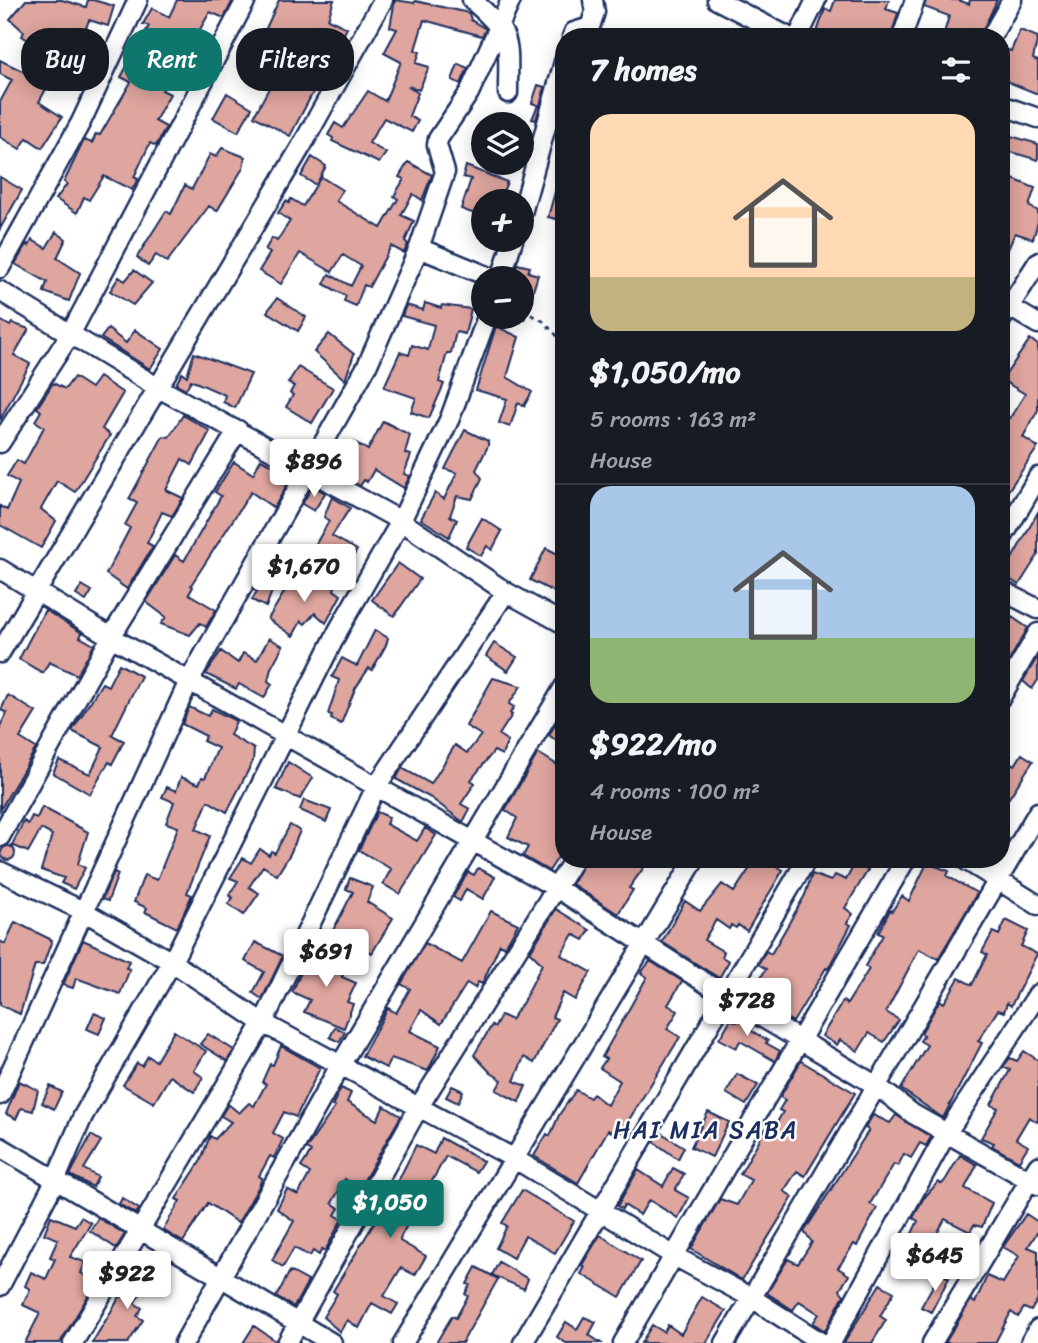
<!DOCTYPE html>
<meta charset="utf-8">
<style>
:root{--surface:#171b24;--page:#242831;--text:#f1f3f6;--muted:#9ea1a6;--line:#363941;--accent:#0f766e}
body{margin:0;font-family:Sriracha,sans-serif;background:var(--page);color:var(--text);height:100vh;display:flex;flex-direction:column;font-size:26px;white-space:nowrap}
*{box-sizing:border-box;margin:0}
p{font-size:23px;color:var(--muted)}
.icon{flex:none;width:38px;height:38px;fill:none;stroke:currentColor;stroke-width:2;stroke-linecap:round;stroke-linejoin:round}
.map{position:relative;flex:1;overflow:hidden}
.drawer{position:absolute;left:555px;top:28px;width:455px;height:840px;display:flex;flex-direction:column;background:var(--surface);border-radius:28px;box-shadow:0 4px 18px #0003}
.drawer>*{flex:none}
.banner{position:absolute;left:21px;top:28px;width:429px;height:63px;display:flex;gap:14px}
.buttons{position:absolute;left:471px;top:112px;display:grid;gap:14px}
.buttons a{display:grid;place-items:center;width:63px;height:63px;border-radius:50%;background:var(--surface);box-shadow:0 4px 18px #0003;font-size:35px}
.price{position:absolute;translate:-50% -60px;padding:0 16px;border-radius:7px;background:#fff;color:#222;font-size:23px;line-height:46px;filter:drop-shadow(0 2px 4px #0008)}
.price::after{content:'';position:absolute;left:50%;top:42px;width:21px;height:16px;margin-left:-10px;background:inherit;clip-path:polygon(0 0,100% 0,50% 100%)}
.price.active{background:var(--accent);color:#fff}
ul{padding:0;list-style:none}
li{display:grid;align-content:center;gap:14px;height:371px;padding:0 35px}
li+li{border-top:2px solid var(--line)}
li span{display:grid;place-items:center;height:217px;border-radius:21px;color:#555}
li>.icon{margin-inline-start:auto}
span .icon{width:126px;height:126px;fill:#fffc;stroke-width:1}
li b{font-size:30px}
h2{display:flex;justify-content:space-between;align-items:center;height:84px;padding:0 35px;font-size:30px}
.chip{padding:0 24px;border-radius:28px;background:var(--surface);box-shadow:0 4px 18px #0003;font-size:24px;line-height:63px}
.chip.active{background:var(--accent);color:#fff}
.map>svg:first-child{display:block}
.building{fill:#dfa59f;stroke:#1b2f5e;stroke-width:2}
.lines{fill:none;stroke-linecap:round;stroke-linejoin:round}
.minor-casing{stroke:#1b2f5e;stroke-width:23}
.path{stroke:#1b2f5e;stroke-width:2.5;stroke-dasharray:5 5;stroke-linecap:butt}
.minor{stroke:#fff;stroke-width:18}
.labels{text-anchor:middle;dominant-baseline:central;stroke-width:5;stroke-linejoin:round;paint-order:stroke}
.neighbourhood-label{font-size:24px;letter-spacing:2px;fill:#1b2f5e;stroke:#fff}
</style>
<div class="map">
<svg width="1038" height="1343" viewBox="0 0 1038 1343">
<rect width="100%" height="100%" fill="#fff"/>
<filter id="ink" filterUnits="userSpaceOnUse"><feTurbulence type="fractalNoise" baseFrequency=".0143" numOctaves="2"/><feDisplacementMap in="SourceGraphic" scale="14" xChannelSelector="R" yChannelSelector="G"/><feConvolveMatrix kernelMatrix="1 2 1 2 8 2 1 2 1" color-interpolation-filters="sRGB"/></filter>
<g filter="url(#ink)">
<!-- building -->
<path class="building" d="M26,0H62L86,7L88,0H93L114,6L108,26L89,20L78,50L81,51L77,64L80,65L73,85L52,78L39,102L62,117L42,148L27,138L20,149L0,137V102L12,80L0,74V60L33,76L41,49L22,36L24,32L10,19Z
M177,0H233L224,18L210,12L195,38L209,46L191,75L178,67L174,68L162,90L170,94L155,121L166,127L156,146L150,143L134,177L138,179L132,190L104,176L89,200L84,197L77,213L56,199L67,184L64,182L84,140L92,143L96,134L100,135L131,82L121,77L149,26L143,24L152,8L169,17Z
M279,0H334L328,19L347,28L290,136L254,116L283,62L260,51L266,38L262,37Z
M395,0L414,3L415,1L469,13L471,20L486,29L482,36L424,20L415,50L420,52L416,63L429,67L419,90L408,86L418,93L409,116L418,121L412,132L384,118L369,143L386,153L379,163L332,141L333,138L328,135L335,123L343,128L368,91L385,101L401,62L384,53L397,29L390,27Z
M835,0H889L886,9L898,13L891,37H831L817,32L825,9L831,11Z
M926,0H958L969,4L970,0H997L980,37H943L949,16L924,7Z
M1020,30L1038,37L1033,59L1038,61V94L1001,79V48L1011,51Z
M458,64L468,68L461,84L452,80Z
M538,85L545,87L536,120L532,119L538,105L532,103Z
M227,93L252,108L238,132L213,118Z
M1001,133L1038,144V160L1011,152L1004,174H1001Z
M222,148L245,157L243,168L217,211L209,206L167,262L156,255L148,266L137,257L166,211L171,214L185,185L192,189L210,154L216,157Z
M312,157L326,166L316,185L301,176Z
M408,162L432,175L422,200L413,194L401,215L414,221L405,241L408,244L404,253L391,246L369,287L364,285L356,306L344,301L346,296L324,284L329,274L351,286L361,266L343,255L332,272L300,253L281,284L259,271L270,253L265,250L272,238L277,241L290,221L278,213L286,201L289,203L291,199L303,206L321,177L342,190L336,201L381,228L398,199L394,196L404,179L399,177Z
M466,166L507,182L499,201H483V217L461,209L471,179L463,177Z
M560,174H564V221L548,217Z
M0,177L22,190L0,229Z
M1008,177L1035,188L1029,206L1038,211V222L1033,239L1015,233L1001,266V237L1008,220L1001,217V194Z
M56,232L66,239L57,258L80,273L69,301L44,292L47,282L15,264L27,244L29,246L32,240L46,248Z
M517,264L530,267L528,272L538,275L524,320H522V278H513Z
M134,270L152,283L133,305L110,291L119,277L125,281Z
M277,298L306,317L298,331L267,312Z
M425,303L441,308L442,305L471,309L465,334L456,332L451,353H447L439,382L444,384L429,418L411,412L416,398L384,387L400,352L409,355L412,345L428,350L434,325L402,316L406,305L423,310Z
M0,320L10,326L12,323L29,329L14,355L30,364L0,420Z
M496,326L519,337L507,377L532,392L524,406L518,403L510,427L499,423L507,399L476,390Z
M108,329L126,343L135,330L163,349L150,369L101,338Z
M329,334L354,354L345,380L314,352Z
M1030,339L1038,345V410L1023,437L1038,447L1001,501V412L1010,418L1025,394L1002,380Z
M194,353L251,374L235,408L223,402L225,395L191,380L186,389L176,384L182,373L187,376Z
M298,367L333,388L312,423L286,407L293,395L290,393L294,386L288,383Z
M74,377L91,388L99,377L123,393L102,429L110,435L75,492L57,481L41,509L56,521L41,548L0,525V506L7,510L19,483L7,476L17,460L24,464L44,427L35,421L41,411L37,408L53,383L65,389Z
M183,415L210,431L192,465L182,459L166,490L183,498L172,516L162,512L147,543L153,546L127,589L106,574L130,528L125,525L137,503L129,499L163,436L169,437Z
M383,421L410,435L405,453L411,455L404,474L410,476L404,488L374,470L367,482L364,480L360,486L335,472L348,442L353,445L354,442L368,450Z
M465,430L488,441V446L476,470L482,478L472,499L457,496L450,516L457,520L449,537L421,519L435,493L444,499L457,473L445,469Z
M261,459L292,476L274,508L251,492L191,585L193,587L189,594L216,610L206,627L200,623L190,635L161,624L166,617L146,602L175,555L184,561L221,496L215,492L234,462L253,474Z
M313,486L325,493L314,511L302,504Z
M332,497L350,508L332,536L357,550L342,574L310,554L329,521L324,517Z
M1038,512V555L1019,585L1003,575Z
M482,518L502,531L492,550L487,546L481,556L466,547Z
M546,548L564,557V597L530,580Z
M271,563L281,567L266,607L252,600L257,591L254,590Z
M398,563L420,579L394,616L372,600Z
M302,574L335,587L334,590L341,595L326,623L315,613L305,624L301,621L293,636L268,619L291,581L298,584Z
M82,585L92,591L86,601L76,595Z
M45,610L82,633L80,637L94,645L77,675L49,662L43,673L19,659Z
M1012,617L1028,628L1006,666L1001,662V634Z
M375,630L388,638L386,645L372,670L369,668L355,689L341,724L331,719L332,715L328,714L339,680L332,677L342,658L357,666Z
M269,638L283,646L271,668L268,681L272,684L264,698L239,684L236,689L206,674L221,651L238,663L243,653L257,660Z
M494,643L517,657L508,671L486,656Z
M1038,656V680L1032,689L1023,681Z
M119,664L141,676L112,735L124,741L112,764L109,762L90,794L53,773L59,760L90,774L103,747L72,731L102,683L108,686Z
M493,678L521,686L509,704L514,707L510,713L512,715L499,735L508,741L502,755L494,751L471,780L475,783L461,804L470,809L463,822L431,798L396,779L402,768L431,784L455,745L467,753L481,735L466,726Z
M8,695L36,712L20,738L36,748L0,810V726L7,713L1,710Z
M189,707L208,716L212,709L236,721L230,735L254,749L253,761L227,812L208,801L196,829L210,836L187,893L192,895L177,928L145,912L147,908L134,902L144,875L157,880L178,827L166,823L174,802L162,797L167,787L176,791L181,777L199,784L202,777L205,778L218,748L203,741L206,736L182,724Z
M559,718L564,721V747L549,735Z
M538,753L564,769V848L549,871L523,856L528,847L508,837L517,818L505,810Z
M1022,754L1033,761L1009,798L1001,793V759L1015,765Z
M288,762L313,778L300,799L276,789Z
M304,800L331,810L326,822L300,810Z
M42,807L88,832L78,864L85,868L74,889L61,883L64,878L41,870L52,835L41,829L28,852L12,845L24,821L28,824L32,816L37,818Z
M377,812L389,817L386,824L417,841L425,828L436,835L400,894L383,884L391,869L359,850Z
M290,825L300,831L290,854L277,875L263,866L249,887L259,893L244,915L228,904L233,898L229,895L238,881L230,878L243,858L251,863L260,849L269,855L271,851L275,853Z
M1 853a7 7 0 1 1 14 0a7 7 0 1 1-14 0Z
M585,859H650L629,888L633,890L618,914L572,884Z
M756,859H765L783,870L747,931L738,925L736,928L731,925L729,929L716,920L704,940L724,952L722,957L729,961L719,978L662,942L685,901L700,911L722,884L734,892Z
M855,863L868,870L845,908L853,914L847,923L851,925L828,969L826,968L793,1022L742,992L747,984L754,988L766,969L758,964L766,951L771,954L785,930L805,895L812,874L831,881L835,875L846,880Z
M927,863L949,871L947,876L977,893L938,959L919,949L886,1012L899,1020L884,1042L869,1033L858,1051L840,1040L837,1045L822,1036L843,1001L847,1004L869,969L865,966L883,935L878,933L890,910L892,911L902,896L909,901Z
M478,868L495,877L483,899L466,889L460,901L453,897L468,872L474,875Z
M114,872L118,874L108,901L102,899Z
M350,878L373,887L367,902L393,918L372,953L332,932L353,892L346,889Z
M556,909L590,930L584,940L573,934L561,955L591,972L575,1000L563,993L552,1017L557,1019L534,1063L524,1057L514,1081L526,1086L519,1102L496,1090L502,1080L491,1073L474,1055L492,1025L495,1027L501,1015L511,1020L523,1002L542,964L530,952Z
M491,911L518,924L505,947L500,944L482,984L478,982L475,988L467,983L441,1024L421,1010L410,1031L440,1046L428,1071L391,1058L386,1068L362,1056L388,1008L396,1013L410,989L401,984L425,943L462,963Z
M1006,920L1028,931L1021,946L1037,954L1011,1006L1007,1003L1004,1012L998,1010L978,1041L982,1043L943,1118L901,1089L927,1045L920,1041L924,1035L921,1033L940,1000L944,1003L959,978L972,985L987,955L982,952L993,932L999,935Z
M15,922L52,940L43,965H35L20,1014L0,1005V941L5,944Z
M83,940L129,961L126,968L130,969L120,994L76,978L73,988L63,985Z
M255,942L283,956L262,999L253,993L264,972L245,961Z
M315,951L347,965L342,977L356,983L347,1002L353,1004L344,1028L304,1012L310,1000L292,992L303,968Z
M650,961L682,981L668,1005L678,1011L667,1029L680,1037L619,1136L608,1130L578,1183L534,1156L547,1134L550,1136L559,1115L576,1090L590,1098L593,1094L607,1105L620,1081L600,1068L606,1059L602,1057L647,977L641,973Z
M94,1013L106,1018L99,1034L87,1029Z
M740,1017L753,1025L752,1031L768,1041L766,1043L780,1051L775,1061L740,1041L736,1048L719,1039L731,1019L737,1022Z
M335,1027L345,1032L339,1042L330,1037Z
M174,1031L206,1051L194,1071L203,1077L194,1092L170,1076L154,1103L123,1085L137,1063L142,1066L148,1056L156,1061Z
M208,1034L234,1050L227,1061L200,1044Z
M281,1046L320,1068L296,1117L284,1112L273,1133L283,1139L274,1158L270,1156L259,1176L262,1178L259,1186L238,1223L208,1203L183,1242L163,1230L180,1201L176,1199L200,1162L210,1136L215,1139L231,1122L221,1116L228,1104L239,1113L249,1103L254,1106L266,1084L262,1082L270,1064L273,1065Z
M1024,1051L1038,1060V1122L1029,1117L1016,1139L1028,1146L1019,1161L992,1146L994,1143L981,1138L998,1108L991,1105L1010,1070L1003,1067L1010,1058L1017,1061Z
M801,1061L855,1093L805,1176L797,1171L784,1191L793,1197L742,1280L691,1249L720,1199L737,1205L751,1180L740,1174L766,1128L772,1131L783,1112L779,1110L785,1100L780,1097Z
M737,1074L758,1085L746,1105L726,1093Z
M19,1081L38,1090L33,1111L21,1108L16,1119L6,1114Z
M50,1086L62,1092L54,1109L42,1103Z
M452,1086L463,1091L458,1103L446,1097Z
M341,1088L351,1093L347,1102L377,1120L384,1106L401,1116L359,1189L345,1179L332,1203L339,1208L335,1215L342,1219L325,1251L322,1249L319,1255L313,1251L310,1256L294,1248L283,1267L272,1260L294,1221L277,1209L287,1189L298,1195L310,1173L301,1167L311,1152L306,1149L335,1107L332,1106Z
M708,1112L729,1122L712,1157L691,1147Z
M873,1115L890,1123L896,1115L931,1137L926,1146L920,1143L911,1158L904,1154L898,1166L894,1164L870,1204L877,1208L857,1246L854,1244L838,1268L849,1275L840,1290L844,1295L825,1331L813,1323L819,1314L799,1301L793,1310L767,1293L788,1259L798,1264L812,1242L804,1232L869,1130L865,1128Z
M660,1132L684,1147L678,1159L654,1142Z
M91,1135L101,1141L84,1169L98,1177L93,1187L70,1175Z
M441,1138L483,1161L476,1172L446,1156L401,1236L400,1241L426,1256L415,1275L401,1268L384,1296L398,1304L392,1314L372,1303L359,1328L347,1320L340,1332L323,1317L337,1294L333,1291L391,1195L416,1145L434,1154Z
M960,1155L977,1165L965,1188L992,1203L982,1227L974,1225L970,1232L945,1219L927,1252L908,1242L918,1221L913,1218L923,1199L938,1182L942,1184L946,1179Z
M673,1168L684,1174L675,1190L689,1198L678,1218L649,1200L640,1215L624,1205L622,1209L617,1206L638,1170L663,1186Z
M522,1190L574,1221L555,1253L525,1236L513,1258L496,1248L507,1226L502,1223Z
M122,1198L139,1209L136,1214L119,1204Z
M1026,1214L1038,1222V1231L1028,1247L1038,1251V1299L1031,1311L1024,1308L1018,1317L1011,1312L995,1343H945L971,1300L975,1303L987,1276L1003,1283L1019,1256L1003,1247Z
M51,1216L75,1226L81,1217L91,1223L70,1257L85,1262L81,1273L97,1281L60,1343H25L40,1313L23,1305L30,1289L25,1286L31,1272L46,1279L55,1259L50,1257L58,1239L44,1234Z
M98,1218L125,1234L116,1248L90,1231Z
M600,1235L641,1261L620,1297L581,1274L585,1267L582,1265Z
M932,1244L958,1256L948,1276L921,1263Z
M499,1262L528,1279L524,1289L492,1275Z
M145,1264L162,1275L155,1285L149,1281L134,1303L142,1308L137,1316L143,1320L128,1343H92L121,1295L124,1297Z
M476,1267L498,1279L462,1343H436L452,1316L456,1318L468,1296L465,1294L470,1285L467,1284Z
M290,1271L308,1281L294,1307L276,1297Z
M940,1273L949,1278L931,1312L921,1307Z
M880,1284L894,1292L880,1316L886,1320L872,1343H844Z
M702,1297L726,1311L706,1343H641L652,1325L664,1332L668,1325L681,1334Z
M584,1317L596,1322L589,1335L601,1343H566L557,1337L566,1322L577,1329Z
M254,1326L276,1341V1343H243Z"/>
<g class="lines">
<!-- minor casing -->
<g class="minor-casing">
<path id="minor" d="M472,0C514,37 508,38 508,93
M717,0L789,37
M572,37L574,32L590,27L595,12L593,0
M798,37L816,0
M902,37L915,0
M991,37L1012,0
M1001,105L1038,118
M522,213L564,62
M419,248L492,278
M0,268L81,122L138,0
M501,278L513,240
M0,291L157,387L401,521L506,592L564,624
M1008,306L1038,324
M1001,320L1038,262
M0,443L71,333L246,0
M1001,540L1038,477
M0,569L111,637L558,889L726,996L877,1086L913,1114L1038,1185
M1001,590L1038,609
M0,653L301,147L383,0
M1001,697L1038,633
M0,837L111,637L238,430
M964,859L1038,905
M0,871L83,911L172,962L263,1023L515,1159L676,1257L752,1298L822,1343
M0,1095L189,681L367,366L419,248L445,172L437,145L438,139L469,93L511,0
M0,1147L332,1343
M0,1286L56,1179L83,1116L172,962L339,629L401,521L450,418L487,317
M73,1343L263,1023L376,787L506,592
M184,1343L341,1064L564,687
M287,1343L420,1105L574,859
M403,1343L695,859
M523,1343L807,859
M623,1343L906,859
M725,1343L1038,812
M831,1343L946,1134L1038,994
M932,1343L1038,1166
M1030,1343L1038,1329"/>
</g>
<!-- path -->
<path class="path" d="M522,310L543,321L564,343"/>
<!-- minor -->
<use href="#minor" class="minor"/>
</g>
</g>
<g class="labels">
<!-- neighbourhood labels -->
<g class="neighbourhood-label">
<text x="706" y="1130">HAI MIA SABA</text>
</g>
</g>
</svg>
<div class="buttons">
<a><svg class="icon" aria-label="layers" viewBox="0 0 24 24"><path d="M12 4l9 5-9 5-9-5zM3 14l9 5 9-5"/></svg></a>
<a>+</a>
<a>−</a>
</div>
<b class="price" style="left:314px;top:499px">$896</b>
<b class="price" style="left:304px;top:604px">$1,670</b>
<b class="price" style="left:326px;top:989px">$691</b>
<b class="price" style="left:747px;top:1038px">$728</b>
<b class="price active" style="left:390px;top:1240px">$1,050</b>
<b class="price" style="left:935px;top:1293px">$645</b>
<b class="price" style="left:127px;top:1311px">$922</b>
<div class="banner">
<a class="chip">Buy</a>
<a class="chip active">Rent</a>
<a class="chip">Filters</a>
</div>
<section class="drawer">
<h2>7 homes<svg class="icon" aria-label="filters" viewBox="0 0 24 24"><path d="M4 7h16M4 17h16"/><circle cx="9" cy="7" r="2"/><circle cx="15" cy="17" r="2"/></svg></h2>
<ul>
<li><span style="background:linear-gradient(#ffd9b3 75%,#c2b280 0)"><svg class="icon" aria-label="home" viewBox="0 0 24 24"><path d="M3 11l9-7 9 7M6 9v11h12V9"/></svg></span><div><b>$1,050/mo</b><p>5 rooms · 163 m²</p><p>House</p></div></li>
<li><span style="background:linear-gradient(#a9c7e8 70%,#8fb573 0)"><svg class="icon" aria-label="home" viewBox="0 0 24 24"><path d="M3 11l9-7 9 7M6 9v11h12V9"/></svg></span><div><b>$922/mo</b><p>4 rooms · 100 m²</p><p>House</p></div></li>
</ul>
</section>
</div>
